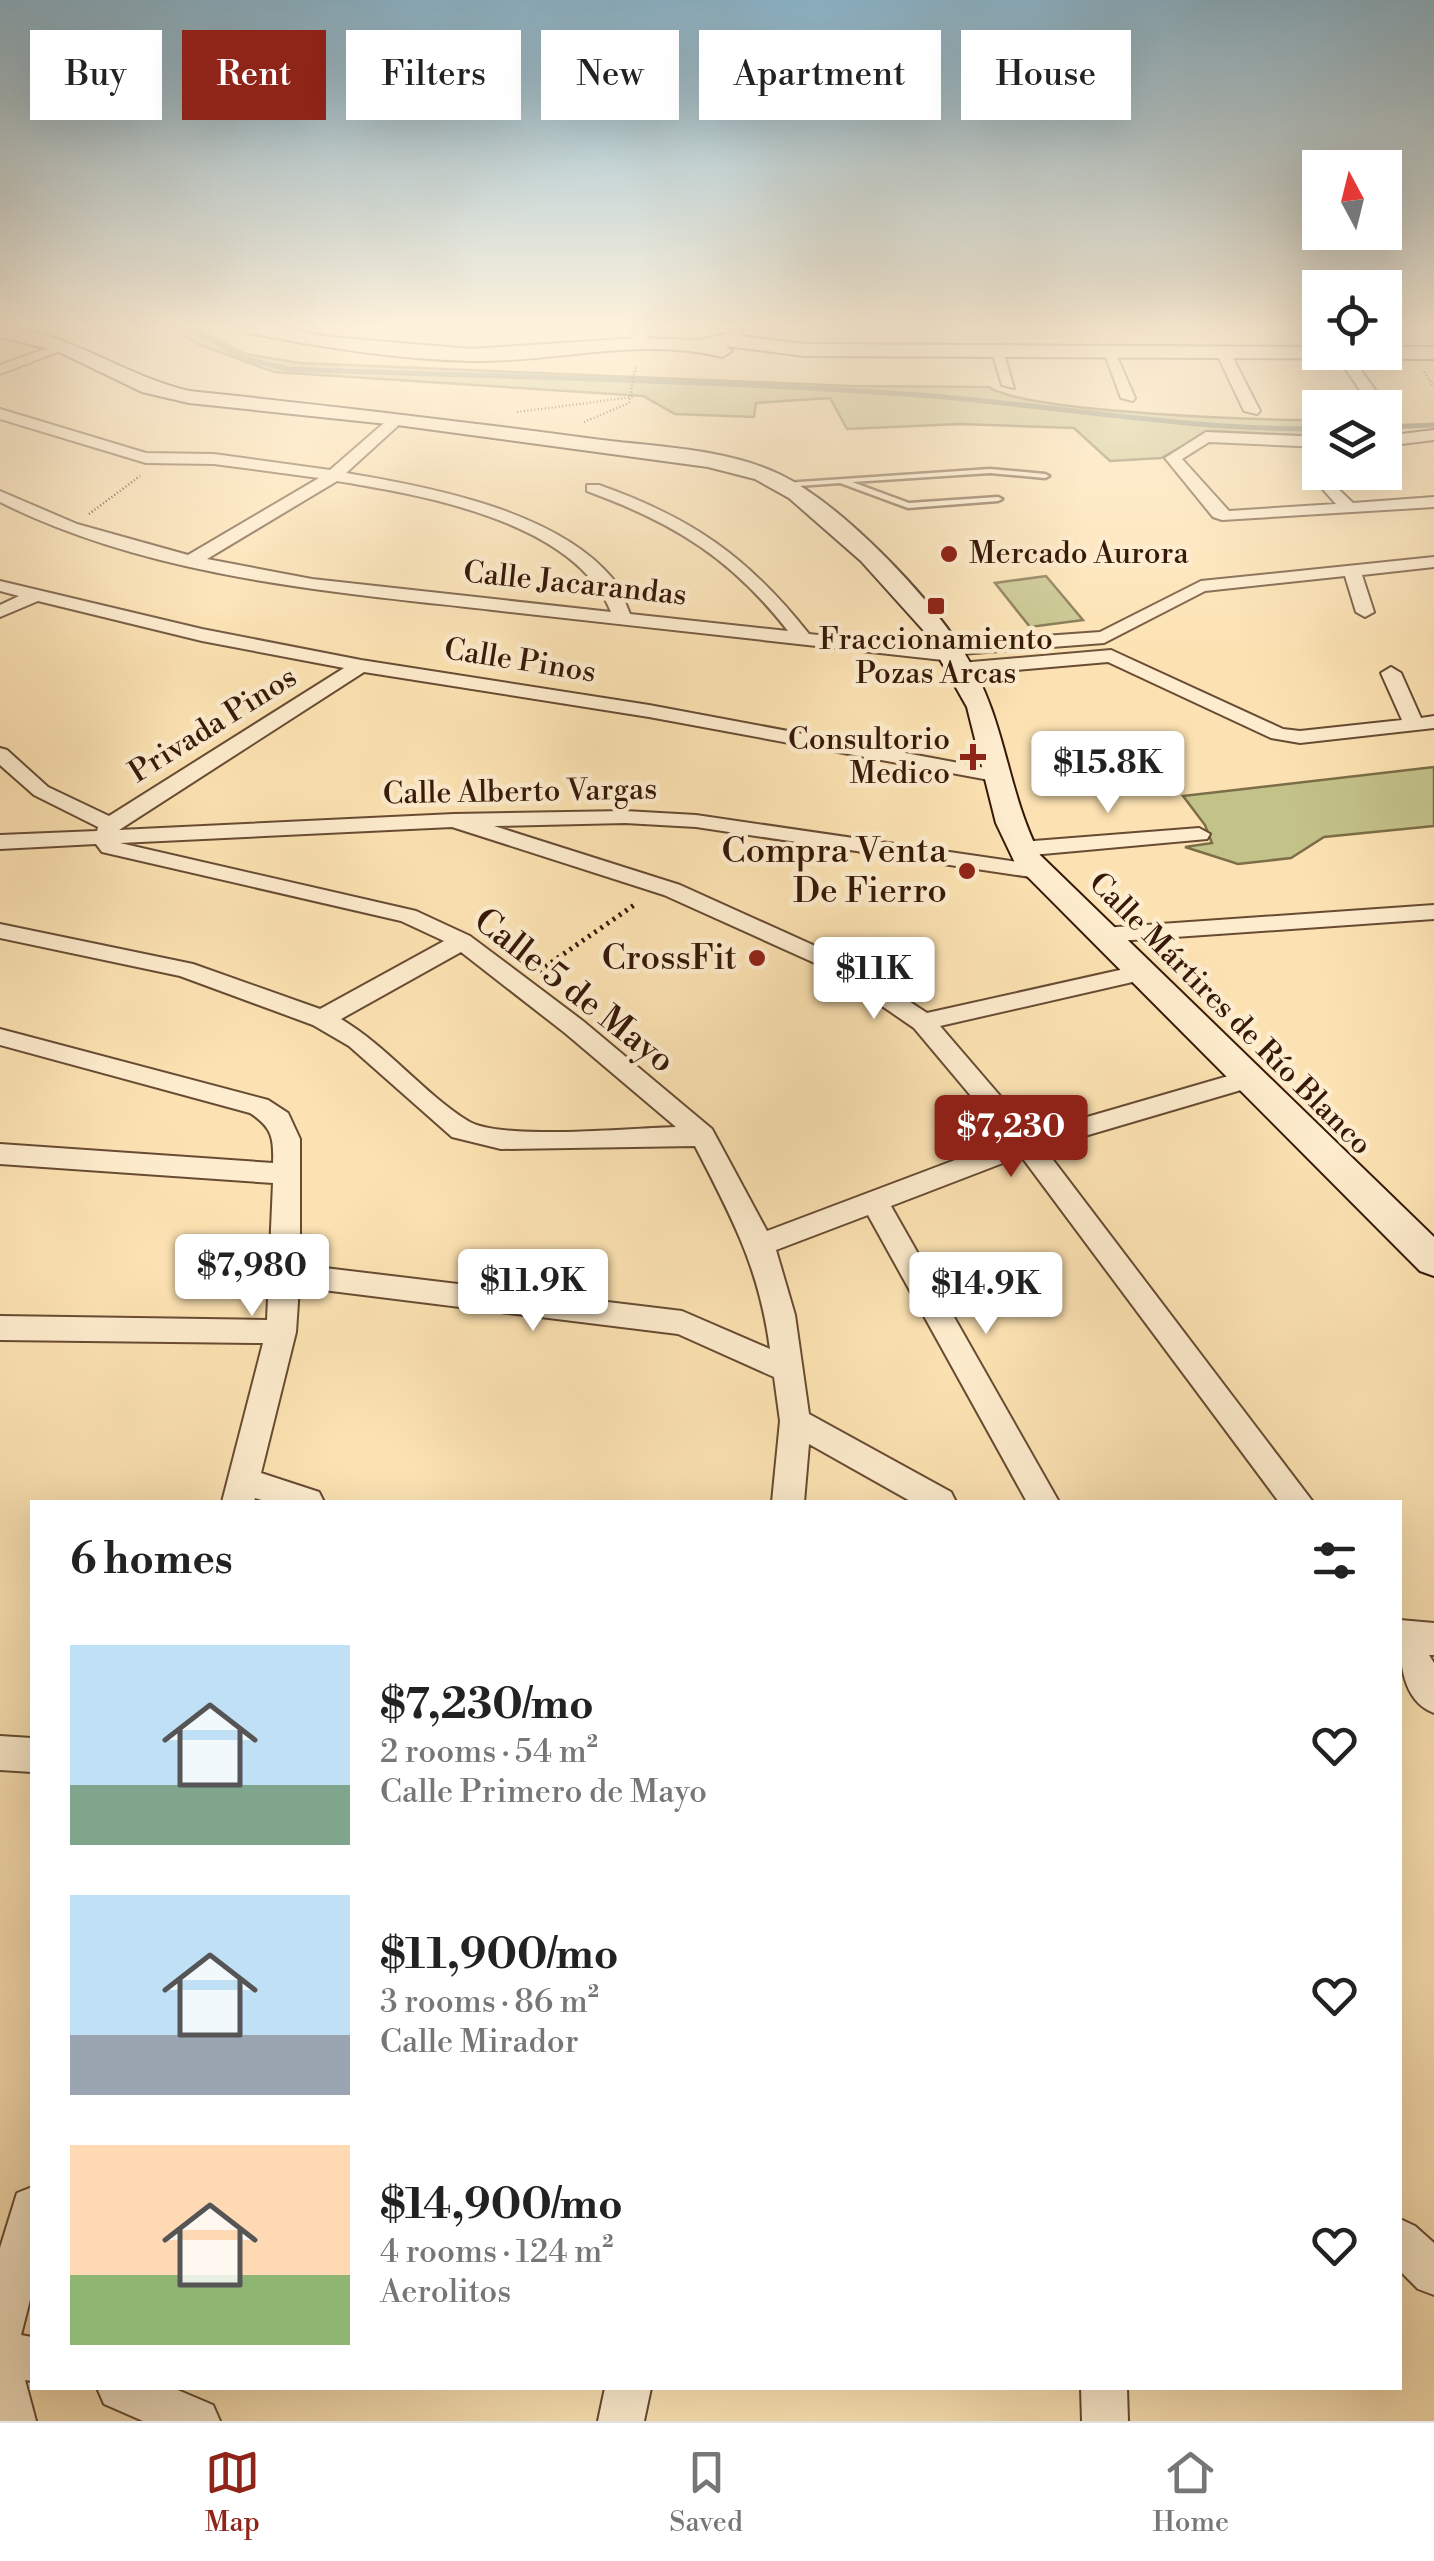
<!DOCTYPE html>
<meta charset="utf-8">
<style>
:root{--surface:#fff;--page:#f2f2f2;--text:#222;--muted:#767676;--line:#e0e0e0;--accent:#8f2418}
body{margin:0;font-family:"Libre Bodoni",serif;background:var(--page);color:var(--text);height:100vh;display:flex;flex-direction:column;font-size:38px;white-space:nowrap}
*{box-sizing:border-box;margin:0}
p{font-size:32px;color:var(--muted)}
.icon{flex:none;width:55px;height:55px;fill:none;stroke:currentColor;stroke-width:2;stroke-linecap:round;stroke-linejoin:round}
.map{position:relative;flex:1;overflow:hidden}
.details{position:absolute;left:30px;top:1500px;width:1372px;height:890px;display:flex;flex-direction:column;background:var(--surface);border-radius:0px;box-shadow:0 10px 40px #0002}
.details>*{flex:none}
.hud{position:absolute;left:30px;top:30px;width:1375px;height:90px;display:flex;gap:20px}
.needle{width:65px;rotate:353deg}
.fabs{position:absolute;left:1302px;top:150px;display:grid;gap:20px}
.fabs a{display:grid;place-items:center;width:100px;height:100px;border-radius:0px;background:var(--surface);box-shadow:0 10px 40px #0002;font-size:50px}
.price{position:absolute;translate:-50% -85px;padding:0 22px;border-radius:10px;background:#fff;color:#222;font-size:32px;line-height:65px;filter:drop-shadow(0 2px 5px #0008)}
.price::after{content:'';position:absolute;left:50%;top:60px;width:30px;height:22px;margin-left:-15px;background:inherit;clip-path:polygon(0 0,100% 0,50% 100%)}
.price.active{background:var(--accent);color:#fff}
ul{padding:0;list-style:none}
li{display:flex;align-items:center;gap:30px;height:250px;padding:0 40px}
li span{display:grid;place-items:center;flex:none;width:280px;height:200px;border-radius:0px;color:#555}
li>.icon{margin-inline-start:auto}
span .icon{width:120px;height:120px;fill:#fffc;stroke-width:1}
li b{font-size:42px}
h2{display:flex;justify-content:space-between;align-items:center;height:120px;padding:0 40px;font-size:42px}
.pill{padding:0 35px;border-radius:0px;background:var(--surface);box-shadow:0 10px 40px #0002;font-size:35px;line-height:90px}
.pill.active{background:var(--accent);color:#fff}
.tabs{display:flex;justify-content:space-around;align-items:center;height:140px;border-top:2px solid var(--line);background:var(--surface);font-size:28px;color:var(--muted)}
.tabs a{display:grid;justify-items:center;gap:5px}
.tabs .active{color:var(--accent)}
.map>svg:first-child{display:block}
.green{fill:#c3c289;stroke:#7c6e49;stroke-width:2.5}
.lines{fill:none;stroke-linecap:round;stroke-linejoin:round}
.stream{stroke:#757c6a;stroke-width:5}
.lane-casing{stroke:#684b33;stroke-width:5}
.street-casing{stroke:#684b33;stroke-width:4}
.secondary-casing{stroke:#361909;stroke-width:4}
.path-far1{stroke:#361909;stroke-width:2.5;stroke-dasharray:1 2.5;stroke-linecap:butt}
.path{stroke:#361909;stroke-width:5;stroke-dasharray:2.5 5;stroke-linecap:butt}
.lane{fill:#fdeccd;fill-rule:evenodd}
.street{fill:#fdeccd;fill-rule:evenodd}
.secondary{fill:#fdeccd;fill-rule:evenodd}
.poi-dot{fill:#8f2418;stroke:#fdeccd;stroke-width:4}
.labels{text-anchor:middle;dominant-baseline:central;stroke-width:9;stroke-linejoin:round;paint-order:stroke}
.far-poi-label{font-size:30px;fill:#361909;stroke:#fdeccd;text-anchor:start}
.far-street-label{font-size:30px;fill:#361909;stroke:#fdeccd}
.poi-label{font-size:35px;fill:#361909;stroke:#fdeccd;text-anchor:end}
.street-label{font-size:35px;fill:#361909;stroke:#fdeccd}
</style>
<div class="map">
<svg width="1434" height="2421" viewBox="0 0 1434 2421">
<rect width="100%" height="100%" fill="#fce2b2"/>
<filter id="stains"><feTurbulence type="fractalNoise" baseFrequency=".002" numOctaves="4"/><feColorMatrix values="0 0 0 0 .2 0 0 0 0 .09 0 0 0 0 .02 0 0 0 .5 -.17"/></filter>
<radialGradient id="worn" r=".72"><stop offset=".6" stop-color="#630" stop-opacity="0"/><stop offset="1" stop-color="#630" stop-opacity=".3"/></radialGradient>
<!-- green -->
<path class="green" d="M171,327H194L245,354L300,363L850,386L989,387C1025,412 1266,421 1320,420V436L1211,431L1161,458L1110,461L1074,428L960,424L847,429L830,398L756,403L754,417L675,414L643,396L274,372L200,345Z
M1046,576L1083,620L1030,627L995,583Z
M1434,767V826L1324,837L1291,858L1238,864L1185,847L1212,843L1205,825L1183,796Z"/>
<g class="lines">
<!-- stream -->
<path class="stream" d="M188,327L243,358L288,369C498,377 709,380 919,395C1053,405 1185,430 1320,429
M1385,427L1434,425"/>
<!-- lane casing -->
<g class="lane-casing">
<path id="lane" d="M990,469L1045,474L1049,476L1045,478L990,473L852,482L909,503L998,497L1002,499L998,501L908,508L840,483L785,487L781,485L785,483Z"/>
</g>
<!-- street casing -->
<g class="street-casing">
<path id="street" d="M636,327H650L645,344L638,348L631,344Z
M728,327H742L743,345H733Z
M59,344L71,347L0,374V365Z
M991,348L1003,351L1014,388L1002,385Z
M1103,349L1115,352L1135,398L1133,401L1121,398Z
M1218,349L1230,352L1260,411L1257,414L1244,411L1216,352Z
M1334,352H1348L1388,408L1385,411V408H1372Z
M0,409L146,453L214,454L330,470L392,416H402V422L346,473C430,487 557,511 613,579C621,589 625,602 630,614L788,631C731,558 674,523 587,491V485H599C692,518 747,556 809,634L940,648L949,643L1100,632L1201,581L1434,557V567L1362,575L1374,612L1365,617L1356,612L1345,576L1205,591L1104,643L961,654L952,661C799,644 646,627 493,610C327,591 152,578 0,502V491L77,524L188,555L319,478L214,464L146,463L0,419ZM337,481C422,495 575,521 611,612L312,579L207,559Z
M1434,430V440L1385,446V436Z
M1206,432L1320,437V447L1209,442L1182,459L1229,511L1336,504L1310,475L1318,470L1353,503L1434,497V507L1222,520L1213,517L1165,458Z
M0,581L202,629L361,660L649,705L1007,772L1010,776L1007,780L1000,782L649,717L364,672L119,830L454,814L625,811L696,815L1045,866L1048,871L1037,878L696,827L625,823L494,826L680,885L844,959L927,1013L1142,965L1150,968L1154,973L1150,978L940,1026L1032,1133L1249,1070L1258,1073L1262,1079L1258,1085L1044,1148L1313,1502H1279L1021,1156L891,1206L1059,1502H1027L868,1215L776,1250L795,1315L809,1414L951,1492L956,1502H912L809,1444L804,1502H772L780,1421L774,1377L678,1334L299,1287L296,1332L261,1473L319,1492L324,1502H268L255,1498L254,1502H222L263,1343L0,1340V1316L267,1320L273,1183L0,1164V1144L273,1163C274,1138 272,1127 250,1113L0,1045V1029L268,1100L288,1113L300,1139V1265L682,1311L770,1349C759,1267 732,1218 695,1146L501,1149L452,1137L349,1046L313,1025L180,976L0,938V924L193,964L320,1009L444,941L401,921L102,852L96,844L0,849V835L97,831L98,827L34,795L0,765V748L7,750L48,787L109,816L344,668L202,641L38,601L0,617V605L19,596L0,591ZM452,827L664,895L828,969L914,1028L1008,1140L767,1231L712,1129L583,1021L470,936L416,911L120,843ZM461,952L565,1033L676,1127C633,1128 499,1141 468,1121C422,1092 388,1047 341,1019Z
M1111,650L1283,729L1300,731L1402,720L1381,673L1391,667L1401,673L1421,718L1434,716V728L1300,743L1271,738L1108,662L960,675L950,669L960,663Z
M1199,828L1210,834L1207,839L1021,856L1010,849L1021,842Z
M1434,905V919L1103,942L1091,935L1103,928Z
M1400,1620L1434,1623V1655H1429L1434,1663V1713C1398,1699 1400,1653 1400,1620Z
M0,1736L32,1738V1772L0,1770Z
M32,2187V2292L21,2335L32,2337V2381L25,2380L36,2421H0V2248L17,2193Z
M1400,2219L1415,2226L1434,2243V2295L1418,2289L1400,2271Z
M97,2388H173L213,2405L220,2421H143L104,2404Z
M605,2388H651L644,2421H598Z
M1081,2388H1127L1128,2421H1082Z"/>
</g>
<!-- secondary casing -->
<g class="secondary-casing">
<path id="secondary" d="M0,327C68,331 124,376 189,391C324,405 459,421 594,439C654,447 724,448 779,474C840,503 927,594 963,651C1007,718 1005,788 1040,855L1434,1237V1276L1420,1271L1016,865L996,823L967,707L924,631L861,561L789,498L755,479L708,467L397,425L189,403L142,392L57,351L0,337Z
M240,327H277L330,337L471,349L638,338L700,340L726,334L805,344L1320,347V352H1385V347H1434V359L805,356L726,346L732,351L722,357C640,336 553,363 470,361C395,359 321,347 249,333Z"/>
</g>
<!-- path-far1 -->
<path class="path-far1" d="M1424,372L1434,387
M517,412L633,397
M584,422L629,403L636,365
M89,514L140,476"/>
<!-- path -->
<path class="path" d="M539,971L637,903"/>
<!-- lane -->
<use href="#lane" class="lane"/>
<!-- street -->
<use href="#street" class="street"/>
<!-- secondary -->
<use href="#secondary" class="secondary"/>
</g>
<!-- sky -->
<linearGradient id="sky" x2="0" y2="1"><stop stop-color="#8bb8d0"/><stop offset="0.49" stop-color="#fef2dc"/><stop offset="1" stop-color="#fef2dc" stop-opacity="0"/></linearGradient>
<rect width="1434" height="666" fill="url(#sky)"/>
<!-- markers -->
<g class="poi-dot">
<circle cx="949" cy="554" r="10"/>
<rect x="926" y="596" width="20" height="20" rx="5"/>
<path d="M968 742h10v10h10v10h-10v10h-10v-10h-10v-10h10z"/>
<circle cx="967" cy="871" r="10"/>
<circle cx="757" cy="958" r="10"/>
</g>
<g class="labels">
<!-- far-poi labels -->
<g class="far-poi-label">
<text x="969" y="554">Mercado Aurora</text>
<text x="936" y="640" text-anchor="middle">Fraccionamiento<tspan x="936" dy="34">Pozas Arcas</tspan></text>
<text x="950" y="740" text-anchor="end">Consultorio<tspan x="950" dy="34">Medico</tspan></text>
</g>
<!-- far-street labels -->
<g class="far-street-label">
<text transform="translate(575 584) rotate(6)">Calle Jacarandas</text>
<text transform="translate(520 661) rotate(9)">Calle Pinos</text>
<text transform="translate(213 725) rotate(-32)">Privada Pinos</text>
<text transform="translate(520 792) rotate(-1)">Calle Alberto Vargas</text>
<text transform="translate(1230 1014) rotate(45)">Calle Mártires de Río Blanco</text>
</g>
<!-- poi labels -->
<g class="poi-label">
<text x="947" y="851">Compra Venta<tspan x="947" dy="40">De Fierro</tspan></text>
<text x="737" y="958">CrossFit</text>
</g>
<!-- street labels -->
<g class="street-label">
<text transform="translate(574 991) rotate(38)">Calle 5 de Mayo</text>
</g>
</g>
<rect width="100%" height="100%" filter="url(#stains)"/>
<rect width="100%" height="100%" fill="url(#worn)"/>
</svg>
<div class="fabs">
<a><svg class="needle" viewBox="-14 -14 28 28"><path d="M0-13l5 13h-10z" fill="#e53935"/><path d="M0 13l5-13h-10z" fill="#767676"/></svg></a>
<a><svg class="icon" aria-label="locate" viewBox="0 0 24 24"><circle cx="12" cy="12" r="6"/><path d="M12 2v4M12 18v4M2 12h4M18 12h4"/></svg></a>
<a><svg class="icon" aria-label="layers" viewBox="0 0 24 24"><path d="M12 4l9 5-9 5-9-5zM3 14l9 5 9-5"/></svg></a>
</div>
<b class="price" style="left:1108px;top:816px">$15.8K</b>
<b class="price" style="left:874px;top:1022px">$11K</b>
<b class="price active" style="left:1011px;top:1180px">$7,230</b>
<b class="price" style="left:252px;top:1319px">$7,980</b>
<b class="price" style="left:533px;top:1334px">$11.9K</b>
<b class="price" style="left:986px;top:1337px">$14.9K</b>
<div class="hud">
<a class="pill">Buy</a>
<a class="pill active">Rent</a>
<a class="pill">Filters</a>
<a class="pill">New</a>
<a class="pill">Apartment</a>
<a class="pill">House</a>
</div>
<section class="details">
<h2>6 homes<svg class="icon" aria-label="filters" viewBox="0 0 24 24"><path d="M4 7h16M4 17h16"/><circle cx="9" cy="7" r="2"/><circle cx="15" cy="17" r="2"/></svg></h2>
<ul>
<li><span style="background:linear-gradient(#bfe0f5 70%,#7fa58c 0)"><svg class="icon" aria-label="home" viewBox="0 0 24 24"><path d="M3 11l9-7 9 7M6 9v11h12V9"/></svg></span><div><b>$7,230/mo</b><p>2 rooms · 54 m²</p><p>Calle Primero de Mayo</p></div><svg class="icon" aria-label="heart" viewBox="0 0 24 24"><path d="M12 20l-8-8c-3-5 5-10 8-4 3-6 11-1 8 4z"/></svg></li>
<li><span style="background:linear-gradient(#bfe0f5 70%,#9aa5b1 0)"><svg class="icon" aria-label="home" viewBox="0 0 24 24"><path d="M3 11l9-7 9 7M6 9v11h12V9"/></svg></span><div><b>$11,900/mo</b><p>3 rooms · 86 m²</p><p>Calle Mirador</p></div><svg class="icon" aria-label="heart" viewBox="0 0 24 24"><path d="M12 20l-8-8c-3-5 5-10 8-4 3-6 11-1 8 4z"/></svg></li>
<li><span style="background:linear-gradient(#ffd9b3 65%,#8fb573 0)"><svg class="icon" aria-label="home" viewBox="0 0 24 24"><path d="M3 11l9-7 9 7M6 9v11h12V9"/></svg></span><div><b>$14,900/mo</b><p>4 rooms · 124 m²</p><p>Aerolitos</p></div><svg class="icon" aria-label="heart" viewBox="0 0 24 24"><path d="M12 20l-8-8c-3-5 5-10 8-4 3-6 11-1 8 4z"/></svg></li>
</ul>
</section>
</div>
<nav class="tabs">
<a class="active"><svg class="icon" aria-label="map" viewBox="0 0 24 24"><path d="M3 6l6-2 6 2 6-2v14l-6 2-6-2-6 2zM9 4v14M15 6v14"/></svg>Map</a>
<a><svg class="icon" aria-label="saved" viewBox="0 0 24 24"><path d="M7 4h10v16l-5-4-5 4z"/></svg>Saved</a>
<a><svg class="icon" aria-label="home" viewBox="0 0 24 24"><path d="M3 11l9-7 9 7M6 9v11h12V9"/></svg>Home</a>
</nav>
